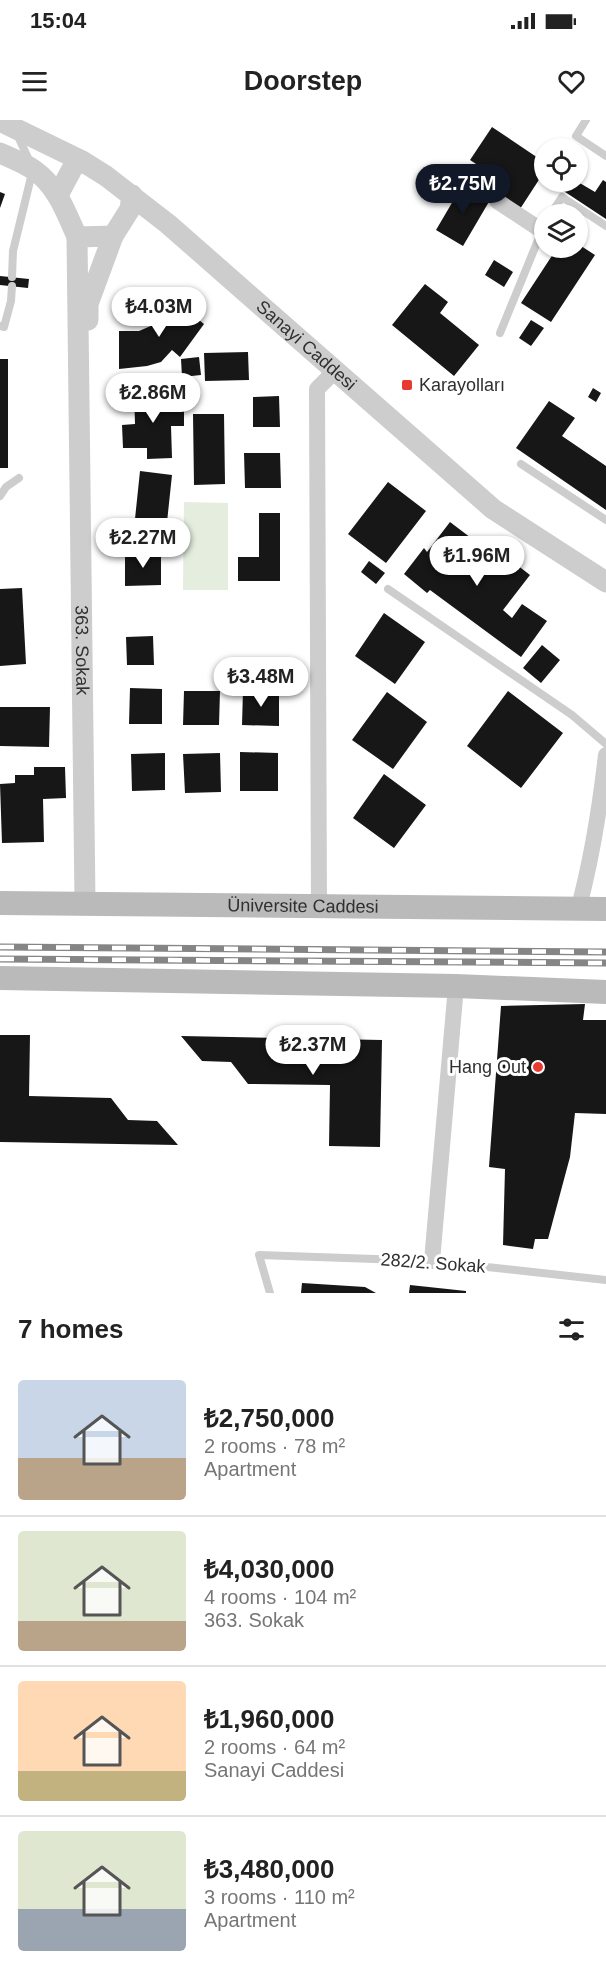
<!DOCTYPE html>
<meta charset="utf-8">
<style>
:root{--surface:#fff;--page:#f2f2f2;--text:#222;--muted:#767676;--line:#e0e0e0;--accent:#111827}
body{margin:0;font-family:Arial,sans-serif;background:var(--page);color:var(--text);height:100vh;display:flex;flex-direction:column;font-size:22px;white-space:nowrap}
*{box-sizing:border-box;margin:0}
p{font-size:20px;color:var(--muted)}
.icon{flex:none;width:33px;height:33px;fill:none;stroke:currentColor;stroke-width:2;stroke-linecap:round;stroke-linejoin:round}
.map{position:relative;height:1173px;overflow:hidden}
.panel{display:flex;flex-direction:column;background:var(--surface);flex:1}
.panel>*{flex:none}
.buttons{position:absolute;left:534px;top:18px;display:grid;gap:12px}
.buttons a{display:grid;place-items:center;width:54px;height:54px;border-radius:50%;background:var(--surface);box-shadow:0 2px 4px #0004;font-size:30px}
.price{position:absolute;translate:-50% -51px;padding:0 14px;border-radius:21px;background:#fff;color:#222;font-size:20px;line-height:39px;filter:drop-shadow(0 2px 3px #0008)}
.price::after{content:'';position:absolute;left:50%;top:36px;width:18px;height:14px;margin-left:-9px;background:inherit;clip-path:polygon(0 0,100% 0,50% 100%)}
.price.selected{background:var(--accent);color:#fff}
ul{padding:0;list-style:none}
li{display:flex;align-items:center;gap:18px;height:150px;padding:0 18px}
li+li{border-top:2px solid var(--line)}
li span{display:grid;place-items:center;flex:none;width:168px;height:120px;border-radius:6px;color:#555}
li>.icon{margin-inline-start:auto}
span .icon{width:72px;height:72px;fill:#fffc;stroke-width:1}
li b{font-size:26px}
h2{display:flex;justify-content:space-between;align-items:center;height:72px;padding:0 18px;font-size:26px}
.status{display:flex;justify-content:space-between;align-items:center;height:42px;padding:0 30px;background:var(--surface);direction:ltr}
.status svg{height:16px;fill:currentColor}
header{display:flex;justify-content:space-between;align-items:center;height:78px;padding:0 18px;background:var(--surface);font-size:27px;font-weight:700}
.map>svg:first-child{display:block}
.green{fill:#e4edde}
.building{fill:#171717}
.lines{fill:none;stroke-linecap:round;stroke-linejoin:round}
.service{stroke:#cdcdcd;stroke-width:8}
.minor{stroke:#cdcdcd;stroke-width:16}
.tertiary{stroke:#cdcdcd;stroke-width:21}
.secondary{stroke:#bababa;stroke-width:24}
.rail-casing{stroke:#858585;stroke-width:7}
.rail{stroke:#fff;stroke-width:4.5;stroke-dasharray:14;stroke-linecap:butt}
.poi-dot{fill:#e73b32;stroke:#fff;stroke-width:2}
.labels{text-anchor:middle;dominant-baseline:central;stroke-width:6;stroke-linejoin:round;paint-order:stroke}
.street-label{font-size:18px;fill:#303030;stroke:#fff}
.poi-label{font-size:18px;fill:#303030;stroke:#fff;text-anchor:start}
</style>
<div class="status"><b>15:04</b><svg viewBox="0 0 49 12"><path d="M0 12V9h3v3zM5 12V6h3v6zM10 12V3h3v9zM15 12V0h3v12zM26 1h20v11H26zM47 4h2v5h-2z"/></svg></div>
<header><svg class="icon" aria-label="menu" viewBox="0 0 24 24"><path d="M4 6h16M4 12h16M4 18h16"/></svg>Doorstep<svg class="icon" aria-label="heart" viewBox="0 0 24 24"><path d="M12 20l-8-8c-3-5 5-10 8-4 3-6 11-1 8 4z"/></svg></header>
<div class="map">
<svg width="606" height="1173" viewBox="0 0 606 1173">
<rect width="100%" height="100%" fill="#fff"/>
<!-- green -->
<path class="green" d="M184,382L228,383V470H183Z"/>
<!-- building -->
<path class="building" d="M492,7L544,42V52L520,89L492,70L499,59L470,40Z
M470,57L484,66L479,73L465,64Z
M603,60L606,62V99L553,64L554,62H578L595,72Z
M463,64L490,80L463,126L436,110Z
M0,72L5,74L0,88Z
M578,124L595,135L551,202L521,183L557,128H578Z
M494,140L513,152L504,167L485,155Z
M0,156L29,159L28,168L0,165Z
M425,164L448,182L440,193L479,225L454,256L392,205Z
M174,180L204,204L180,237L172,230L161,242L147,246L119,249V211H139L153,205Z
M531,200L544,208L531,226L519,218Z
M248,232L249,260L205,261L204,233Z
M199,237L201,255L182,257L181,239Z
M0,239H8V348H0Z
M593,268L601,273L596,282L588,277Z
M134,270H161V280H184V306H171L172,338L147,339V328H123L122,305L135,304Z
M279,276L280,307H253V277Z
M549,281L575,298L562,316L606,346V390L516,328Z
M193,294H224L225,364L194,365Z
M244,333H280L281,368H245Z
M140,351L172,355L165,421L133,418Z
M388,362L426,391L386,443L348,414Z
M259,393H280V461H238V437H259Z
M450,402L500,440L504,435L530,455L503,490L512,498L522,484L547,501L521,537L430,470L427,473L404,454L424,428L427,432Z
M125,432H161V465L125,466Z
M369,441L385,453L376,464L361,452Z
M22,468L26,544L0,546V469Z
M384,493L425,522L395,564L355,536Z
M153,516L154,545H127L126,517Z
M542,525L560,540L541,563L523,548Z
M130,568L162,569V604H129Z
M243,570L279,571V606L242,605Z
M184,571H220L219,605H183Z
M508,571L563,613L521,668L467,626Z
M387,572L427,602L393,649L352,620Z
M0,587H50L49,627L0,626Z
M240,632L278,633V671H240Z
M165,633V670L132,671L131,634Z
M220,633L221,672L185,673L183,634Z
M34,647H65L66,678L43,679L44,722L2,723L0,664L15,663V655H34Z
M384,654L426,685L394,728L353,698Z
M585,884L583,900H606V994L575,993L570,1037L548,1119H535L533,1129L503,1125L505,1049L489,1047L501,886Z
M0,915H30L29,976L111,978L128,1000L157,1001L178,1025L0,1022Z
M181,916L382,920L380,1027L329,1026L330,965L248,964L231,942L202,941Z
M302,1163L365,1167L376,1173H301Z
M410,1165L466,1171V1173H409Z"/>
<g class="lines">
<!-- service -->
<path class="service" d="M586,0L576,16L606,36
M551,94L562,77L606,106
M12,157L13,131L33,49L17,14
M0,206L4,207L11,181L12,166
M500,213L543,108
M521,344L606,400
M0,376L6,367L19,358
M388,469L572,595L606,624
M270,1173L259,1135L432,1141L606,1160"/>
<!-- minor -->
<path class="minor" d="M497,81L541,110
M319,786L317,269L335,251
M578,790C592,739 600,687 606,635
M432,1141L456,866"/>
<!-- tertiary -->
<g class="tertiary">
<path id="s1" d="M0,1L82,41L106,56L168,104L493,389L606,462"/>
<path id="s2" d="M0,33C11,38 24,43 34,50C57,66 66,92 77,117L85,782"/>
<path d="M58,75L73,47L82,41"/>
<path d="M77,117L113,116L130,89L132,75"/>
<path d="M88,200V184L113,116"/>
</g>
<!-- secondary -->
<g class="secondary">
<path id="s3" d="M0,783L606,789"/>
<path d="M0,858L456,866L606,872"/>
</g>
<!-- rail casing -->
<g class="rail-casing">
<path id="rail" d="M0,827L606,832
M0,839L606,843"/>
</g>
<!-- rail -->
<use href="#rail" class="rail"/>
</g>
<!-- markers -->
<g class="poi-dot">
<rect x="401" y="259" width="12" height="12" rx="3"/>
<circle cx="538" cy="947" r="6"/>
</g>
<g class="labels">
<!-- street labels -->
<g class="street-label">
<text stroke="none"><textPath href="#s1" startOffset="382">Sanayi Caddesi</textPath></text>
<text stroke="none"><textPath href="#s2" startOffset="532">363. Sokak</textPath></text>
<text stroke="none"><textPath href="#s3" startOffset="303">Üniversite Caddesi</textPath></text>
<text transform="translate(433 1143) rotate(4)">282/2. Sokak</text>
</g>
<!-- poi labels -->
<g class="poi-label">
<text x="419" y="265">Karayolları</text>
<text x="526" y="947" text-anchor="end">Hang Out</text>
</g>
</g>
</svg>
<div class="buttons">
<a><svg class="icon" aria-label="locate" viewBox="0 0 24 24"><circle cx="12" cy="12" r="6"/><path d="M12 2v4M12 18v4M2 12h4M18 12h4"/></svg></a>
<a><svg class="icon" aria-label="layers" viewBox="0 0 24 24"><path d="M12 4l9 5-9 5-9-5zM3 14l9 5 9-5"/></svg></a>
</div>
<b class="price selected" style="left:463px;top:95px">₺2.75M</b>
<b class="price" style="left:159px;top:218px">₺4.03M</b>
<b class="price" style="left:153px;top:304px">₺2.86M</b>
<b class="price" style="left:143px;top:449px">₺2.27M</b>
<b class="price" style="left:477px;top:467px">₺1.96M</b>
<b class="price" style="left:261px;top:588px">₺3.48M</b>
<b class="price" style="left:313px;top:956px">₺2.37M</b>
</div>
<section class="panel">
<h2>7 homes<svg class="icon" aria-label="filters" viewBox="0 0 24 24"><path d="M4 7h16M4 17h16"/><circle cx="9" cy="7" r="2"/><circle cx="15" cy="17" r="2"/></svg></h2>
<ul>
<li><span style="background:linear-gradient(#c9d6e8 65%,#b9a48a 0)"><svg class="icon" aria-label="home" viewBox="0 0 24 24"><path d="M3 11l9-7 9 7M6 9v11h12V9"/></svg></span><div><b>₺2,750,000</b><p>2 rooms · 78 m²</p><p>Apartment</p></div></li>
<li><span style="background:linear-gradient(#dfe7d0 75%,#b9a48a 0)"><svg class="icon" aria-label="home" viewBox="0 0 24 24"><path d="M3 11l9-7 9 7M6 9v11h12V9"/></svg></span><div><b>₺4,030,000</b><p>4 rooms · 104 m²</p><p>363. Sokak</p></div></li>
<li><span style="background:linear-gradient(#ffd9b3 75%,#c2b280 0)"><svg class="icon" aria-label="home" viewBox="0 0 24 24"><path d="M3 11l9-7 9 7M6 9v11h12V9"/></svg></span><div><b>₺1,960,000</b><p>2 rooms · 64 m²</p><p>Sanayi Caddesi</p></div></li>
<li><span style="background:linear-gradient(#dfe7d0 65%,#9aa5b1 0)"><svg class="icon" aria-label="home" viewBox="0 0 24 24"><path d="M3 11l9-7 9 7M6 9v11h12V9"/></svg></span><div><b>₺3,480,000</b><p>3 rooms · 110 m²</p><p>Apartment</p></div></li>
</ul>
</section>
